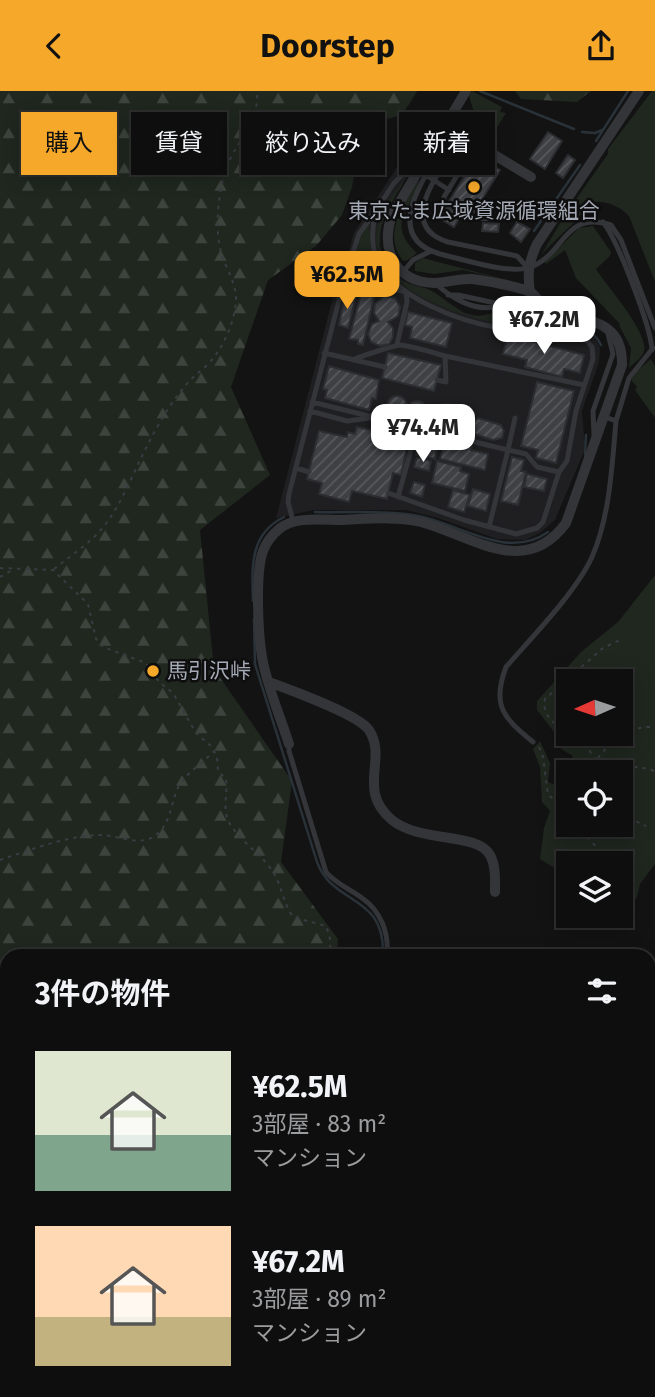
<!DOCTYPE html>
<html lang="ja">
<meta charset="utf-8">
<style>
:root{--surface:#0e0e0f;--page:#1c1c1d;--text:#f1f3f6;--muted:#9b9c9e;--line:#2e2e2f;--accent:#f5a829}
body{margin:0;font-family:"Fira Sans","Noto Sans JP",sans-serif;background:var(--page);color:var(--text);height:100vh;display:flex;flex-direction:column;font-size:26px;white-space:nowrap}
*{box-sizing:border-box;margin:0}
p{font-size:23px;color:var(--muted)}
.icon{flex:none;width:38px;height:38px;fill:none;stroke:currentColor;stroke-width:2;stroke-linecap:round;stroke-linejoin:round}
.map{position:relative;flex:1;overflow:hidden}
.side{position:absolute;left:0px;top:858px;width:656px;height:450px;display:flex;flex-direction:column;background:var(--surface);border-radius:21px 21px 0 0;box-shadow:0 4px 18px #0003,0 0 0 2px var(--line)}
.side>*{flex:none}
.hud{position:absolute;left:21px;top:21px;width:614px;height:63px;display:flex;gap:14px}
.needle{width:46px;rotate:267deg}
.buttons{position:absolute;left:556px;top:578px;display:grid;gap:14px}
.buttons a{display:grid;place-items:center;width:77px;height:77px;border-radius:0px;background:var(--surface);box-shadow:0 4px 18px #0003,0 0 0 2px var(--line);font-size:35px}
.price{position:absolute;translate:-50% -60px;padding:0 16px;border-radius:14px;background:#fff;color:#222;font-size:23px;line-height:46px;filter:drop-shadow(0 2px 4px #0008)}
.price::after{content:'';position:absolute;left:50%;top:42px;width:21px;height:16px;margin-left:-10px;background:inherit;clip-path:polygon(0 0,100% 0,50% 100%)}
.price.on{background:var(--accent);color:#111}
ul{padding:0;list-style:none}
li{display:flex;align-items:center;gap:21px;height:175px;padding:0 35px}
li span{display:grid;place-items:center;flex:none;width:196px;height:140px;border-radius:0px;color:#555}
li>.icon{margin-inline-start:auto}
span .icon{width:84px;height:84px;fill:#fffc;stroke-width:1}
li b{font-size:30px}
h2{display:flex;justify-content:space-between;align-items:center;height:84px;padding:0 35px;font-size:30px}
.chip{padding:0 24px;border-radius:0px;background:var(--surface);box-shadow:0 4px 18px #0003,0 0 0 2px var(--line);font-size:24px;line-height:63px}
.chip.on{background:var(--accent);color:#111}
header{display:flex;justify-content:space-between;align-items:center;height:91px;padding:0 35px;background:var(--accent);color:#111;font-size:32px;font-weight:700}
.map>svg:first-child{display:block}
.built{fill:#1f1f21}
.green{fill:#1f271f;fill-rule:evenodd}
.forest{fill:url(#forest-firs)}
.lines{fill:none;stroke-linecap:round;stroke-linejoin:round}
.stream{stroke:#293238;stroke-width:2.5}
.building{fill:url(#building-hatch);stroke:#2c2d30;stroke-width:2}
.path{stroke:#393c40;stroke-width:2;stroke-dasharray:3.5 5;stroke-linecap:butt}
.service{stroke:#333539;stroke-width:5}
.minor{stroke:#333539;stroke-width:10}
.poi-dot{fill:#f5a829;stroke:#0e0e0f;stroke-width:2.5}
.labels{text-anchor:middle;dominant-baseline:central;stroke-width:5;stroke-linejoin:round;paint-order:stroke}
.poi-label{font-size:21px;fill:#a4aab5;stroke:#0e0e0f}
</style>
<header><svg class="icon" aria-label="back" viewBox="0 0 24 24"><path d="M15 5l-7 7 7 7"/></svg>Doorstep<svg class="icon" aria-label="share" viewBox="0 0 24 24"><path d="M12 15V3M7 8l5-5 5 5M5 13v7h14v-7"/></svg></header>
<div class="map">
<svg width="655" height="1306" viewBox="0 0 655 1306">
<defs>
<pattern id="forest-firs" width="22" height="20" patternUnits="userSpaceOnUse" patternTransform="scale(1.75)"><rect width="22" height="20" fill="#1f271f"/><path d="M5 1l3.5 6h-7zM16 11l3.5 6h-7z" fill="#3d443d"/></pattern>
<pattern id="building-hatch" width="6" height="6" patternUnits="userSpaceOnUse" patternTransform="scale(1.75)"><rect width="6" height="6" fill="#3e4044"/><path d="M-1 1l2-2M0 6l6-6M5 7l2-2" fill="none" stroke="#57595d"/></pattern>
</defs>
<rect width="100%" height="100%" fill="#131314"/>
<!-- built -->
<path class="built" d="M421,61H424L386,118L381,132L380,155L390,179L404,190L429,199L465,222L479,225L510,218L527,219L553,231L587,239L594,245L600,257L599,271L582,320L585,358L555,429L540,442L525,449L497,448L438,427L406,419H314L276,427L338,187L343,180L354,142L397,76Z"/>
<!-- green -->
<path class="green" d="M472,0L502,16L500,21L506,22L490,48L497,53L495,56L482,48L469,5Z
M652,0H655V191L629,125C619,115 607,110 593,111C578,130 558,145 541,164L567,121L608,63V58Z
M419,88C417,117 382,130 417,162L408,169L403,170C381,143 405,113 419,88Z
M402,91L403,93C382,125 361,165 405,191C413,196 422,195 430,199C446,207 458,224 477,225C490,225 502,218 515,218C530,218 540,227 555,232C567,236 580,234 591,241L590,243C576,240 562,235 548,233C533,231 519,235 504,233C459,226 362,195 378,134C382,118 393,105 402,91Z
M369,133L371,160L385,188L355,182L357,175L353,173L361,145Z
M593,135L611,161L610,165L596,178C606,194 649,242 644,260C643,266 634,272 629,277L631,257L619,234L620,233L576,187L565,159L546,173L545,171L579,137Z
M423,167L519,192L463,179L434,183L415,180V172Z
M651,268L655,275V327L635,299L637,296L631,289L637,280Z
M655,484V773L640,793L637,807L627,811L621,810V772H569V786L540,768L544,737L550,720L542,711L540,676L533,658L540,650L550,672L548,691L553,693L565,680L573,665L561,658L554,641L537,619V610L581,561L618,531ZM569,590H621V642H569ZM569,681H621V733H569Z"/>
<!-- forest -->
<path class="forest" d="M0,0H417C401,29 394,31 362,25L350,33L347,56L356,71L352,96L342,124L316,155L268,189L231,296L270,384L200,439L214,578L292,690L281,771L338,848L337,864H7V1300H649V1065L655,1057V1306H0Z
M515,0H591L577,11L521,8Z"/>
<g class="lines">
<!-- stream -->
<path class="stream" d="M480,0L574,38
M582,41L595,42L602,39
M596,50L628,0
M534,140L580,74
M560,229C578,233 592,236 601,254
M585,364L586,344
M315,421C347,422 381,419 413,424C456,430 506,471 548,441
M253,510C252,477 249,443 284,426
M254,528L255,573L317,771C333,815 385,802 383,864
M7,864L21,863
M649,933H655"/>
</g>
<!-- building -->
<path class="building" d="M548,41L562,50L545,78L530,68Z
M568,64L575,69L563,87L556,82Z
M477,65L500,79L471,126L448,112Z
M438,117L458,129L454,136L434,124Z
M517,131L530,138L521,151L510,142Z
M483,132L499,133L498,141L482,140Z
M345,203L356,206L348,237L339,234Z
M361,203L374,206L363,254L358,253V249L349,248Z
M384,205L395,207L400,216L398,225L388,231L393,237V246L389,253L380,255L371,251L368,243L372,233L379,230L374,222L375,213Z
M408,221L452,232L446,256L410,247L412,236L405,234Z
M508,244L584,264L580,282L564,278L562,286L525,276L527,269L503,263Z
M388,262L441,274L434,300L382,287Z
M329,275L379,289L376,308L372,307L369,319L325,307L327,299L323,298Z
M537,291L574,300L556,372L536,367L538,359L521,355Z
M387 315a10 10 0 1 1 20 0a10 10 0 1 1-20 0Z
M407 320a10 10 0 1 1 20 0a10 10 0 1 1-20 0Z
M434 325a12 12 0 1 1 24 0a12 12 0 1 1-24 0Z
M478,327L501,334L504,340L502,347L493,349L471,342L469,332Z
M357,336L371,339L372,336L409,347L401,384L393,382L387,408L352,400L349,411L319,403L322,392L307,388L319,340L347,346L348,341L355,343Z
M419,346L438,350L435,368L416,364Z
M444,350L472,356L471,359L488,363L485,379L440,368Z
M417,366L431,370L429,380L414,376Z
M512,366L524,369L521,380L526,381L518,414L501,410Z
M437,370L461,376L460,380L469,383L465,400L432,392Z
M527,383L547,388L544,400L524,396Z
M414,391L425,394L422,406L410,402Z
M473,398L490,403L486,420L468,415Z
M453,399L470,404L464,421L448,416Z"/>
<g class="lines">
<!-- path -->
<path class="path" d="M0,477L53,479L88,513L96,548L103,556L146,572L159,591L173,602L196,642L212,656L217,666L218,680L226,688C228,702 222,718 229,731C238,749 261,762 273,781C282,795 283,812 293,826L326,835C330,845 333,855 327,864
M54,478C69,466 86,455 99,441C119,419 130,389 143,363C155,339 168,315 185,295C192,286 200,281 208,273C223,258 234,232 236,211C237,192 226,179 221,161C215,140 218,109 223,87C230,56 260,34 257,0
M0,486L14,478
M581,577L591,590
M569,642C556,635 541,624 545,608L603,557L620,549
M570,643L587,656L595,668
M539,656L543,666L548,704L558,711L569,707
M588,681C604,657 623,634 655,636
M592,681C614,675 633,673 655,680
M558,712L563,723L569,727
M621,723L646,735
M576,733L598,758
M0,769C29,759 70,744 100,744C116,744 138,755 153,746C170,736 170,716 177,699C183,684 203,672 213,661
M649,1129L655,1130
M649,1252L655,1255
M310,1300H321
M410,1300H426
M263,1306L268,1300
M450,1306L459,1300
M531,1306L541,1300"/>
<!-- service -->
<path class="service" d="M455,40C434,72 374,144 440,163C463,168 509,184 531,176C565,163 564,119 611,134L621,149L655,237
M463,45C446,74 391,133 448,151L517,165L528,177
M476,53L444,106L443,114C463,126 470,129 493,127
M375,121L394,92L406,80L418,79L449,99
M603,131C618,150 651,236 652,259
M403,181L413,169L431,160
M435,192C451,207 473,220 495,216C512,213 523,211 539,214
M342,195L357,190H364L406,201L407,211L397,253
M448,204H458L500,213
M324,262L385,276
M445,265L584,294
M353,269C360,265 396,254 401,254C416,256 431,261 445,265L446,291L437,289
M312,311L417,337L398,406
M310,320L347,330L370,327
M515,327L508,359L526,363L537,376L559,381
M616,330L629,287L653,257
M417,337L508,359L489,436
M594,344L593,320L613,263L608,243
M296,377L309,381
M293,430L288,411L289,403L345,186L359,143L375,121C373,137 370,153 377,168C394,207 461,231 500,237C515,239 529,236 543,236C557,237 572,243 585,247L592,256L593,268L576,320L567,370L559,381L543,431L537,437L516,443L464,429L388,402
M533,651C504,627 491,615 506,576C532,546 576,501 592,466C610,425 612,374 616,330L605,326
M289,653V660L326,781C336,793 350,798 362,807C381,820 389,842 387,864
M649,928L655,927"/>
<!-- minor -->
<path class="minor" d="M445,34L531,86
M530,201C527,182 529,170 537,153L639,0
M269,591C290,599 358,623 369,639C388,668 356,699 392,729C420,752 477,741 490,764C496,775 495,789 495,801
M289,653C280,625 267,595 262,566C258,542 255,482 263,460C266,452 272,444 279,438C295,425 322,429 341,429C367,428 396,425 421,431C472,445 525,488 566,432L622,274C623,223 578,232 545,215C539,212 536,204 530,201C520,196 483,189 472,188C459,187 447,192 434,192C395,191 380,158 392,124L466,0"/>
</g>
<!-- markers -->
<g class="poi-dot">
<circle cx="474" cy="96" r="7"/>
<circle cx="153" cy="580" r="7"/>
</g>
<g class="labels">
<!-- poi labels -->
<g class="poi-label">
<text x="474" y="120">東京たま広域資源循環組合</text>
<text x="167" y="580" text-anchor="start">馬引沢峠</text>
</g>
</g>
</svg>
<div class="buttons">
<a><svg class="needle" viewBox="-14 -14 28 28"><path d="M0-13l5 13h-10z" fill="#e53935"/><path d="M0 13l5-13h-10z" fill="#9b9c9e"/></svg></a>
<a><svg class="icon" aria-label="locate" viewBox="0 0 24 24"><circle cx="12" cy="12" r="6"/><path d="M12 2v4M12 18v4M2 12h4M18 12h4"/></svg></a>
<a><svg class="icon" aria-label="layers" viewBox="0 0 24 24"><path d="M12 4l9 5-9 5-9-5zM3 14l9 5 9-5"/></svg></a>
</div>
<b class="price on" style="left:347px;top:220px">¥62.5M</b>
<b class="price" style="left:544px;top:265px">¥67.2M</b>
<b class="price" style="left:423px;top:373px">¥74.4M</b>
<div class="hud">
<a class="chip on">購入</a>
<a class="chip">賃貸</a>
<a class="chip">絞り込み</a>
<a class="chip">新着</a>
</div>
<section class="side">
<h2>3件の物件<svg class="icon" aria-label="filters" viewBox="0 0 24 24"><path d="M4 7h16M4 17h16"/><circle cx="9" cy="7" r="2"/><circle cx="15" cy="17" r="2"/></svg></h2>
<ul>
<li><span style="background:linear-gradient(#dfe7d0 60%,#7fa58c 0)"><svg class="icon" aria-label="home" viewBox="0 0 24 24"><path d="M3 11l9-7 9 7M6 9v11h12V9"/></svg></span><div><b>¥62.5M</b><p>3部屋 · 83 m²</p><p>マンション</p></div></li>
<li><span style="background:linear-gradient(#ffd9b3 65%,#c2b280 0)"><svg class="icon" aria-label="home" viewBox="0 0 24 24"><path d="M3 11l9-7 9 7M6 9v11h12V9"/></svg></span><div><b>¥67.2M</b><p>3部屋 · 89 m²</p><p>マンション</p></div></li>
</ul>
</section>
</div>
